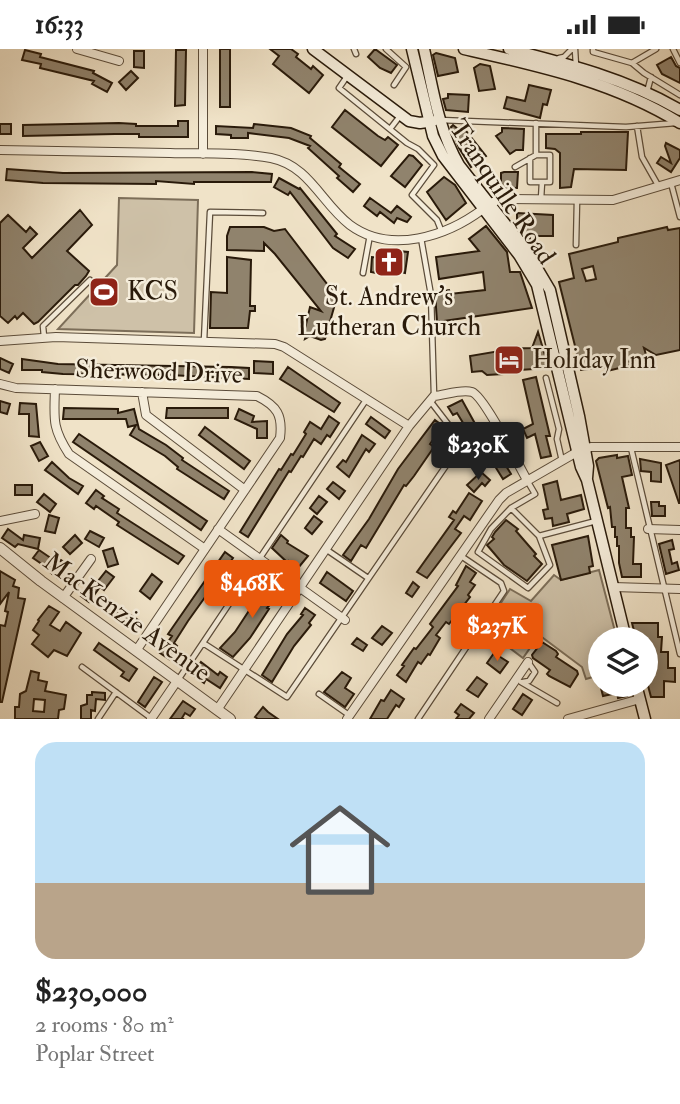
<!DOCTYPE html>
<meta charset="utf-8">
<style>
:root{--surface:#fff;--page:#f6f6f6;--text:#222;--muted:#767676;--line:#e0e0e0;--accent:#ea580c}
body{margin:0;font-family:"IM FELL Double Pica",serif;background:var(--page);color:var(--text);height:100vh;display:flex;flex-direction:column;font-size:26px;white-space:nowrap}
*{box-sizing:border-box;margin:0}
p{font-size:23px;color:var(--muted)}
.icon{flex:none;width:38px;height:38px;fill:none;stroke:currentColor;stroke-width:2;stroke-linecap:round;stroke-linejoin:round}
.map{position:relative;height:670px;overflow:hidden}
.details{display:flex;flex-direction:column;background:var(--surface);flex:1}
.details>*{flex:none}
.controls{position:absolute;left:588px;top:578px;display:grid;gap:14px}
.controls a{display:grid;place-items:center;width:70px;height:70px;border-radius:50%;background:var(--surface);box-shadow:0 4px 18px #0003;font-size:35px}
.price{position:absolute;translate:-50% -60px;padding:0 16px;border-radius:7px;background:var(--accent);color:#fff;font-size:23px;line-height:46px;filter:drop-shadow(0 2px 4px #0008)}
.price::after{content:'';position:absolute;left:50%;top:42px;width:21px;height:16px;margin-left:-10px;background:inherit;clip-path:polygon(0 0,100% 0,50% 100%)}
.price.active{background:#222;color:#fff}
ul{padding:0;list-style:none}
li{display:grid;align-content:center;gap:14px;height:371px;padding:0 35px}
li+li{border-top:2px solid var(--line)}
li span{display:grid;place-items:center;height:217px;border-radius:21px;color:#555}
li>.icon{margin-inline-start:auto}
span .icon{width:126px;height:126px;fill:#fffc;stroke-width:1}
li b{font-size:30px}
.status{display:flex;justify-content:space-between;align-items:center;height:49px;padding:0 35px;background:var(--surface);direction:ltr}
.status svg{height:19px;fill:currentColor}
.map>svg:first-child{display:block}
.green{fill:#cec1a8;stroke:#7c6e59;stroke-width:2}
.building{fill:#90836d;stroke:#291a0a;stroke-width:2;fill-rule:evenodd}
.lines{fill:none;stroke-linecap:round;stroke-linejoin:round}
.service-casing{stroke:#5b4c3a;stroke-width:7}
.minor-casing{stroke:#5b4c3a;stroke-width:10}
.tertiary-casing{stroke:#5b4c3a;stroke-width:12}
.secondary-casing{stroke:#291a0a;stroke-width:13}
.service{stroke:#f5eddb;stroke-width:4.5}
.minor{stroke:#f5eddb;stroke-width:8}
.tertiary{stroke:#f5eddb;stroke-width:10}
.secondary{stroke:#f5eddb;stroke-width:10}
.labels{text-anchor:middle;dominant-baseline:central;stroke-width:5;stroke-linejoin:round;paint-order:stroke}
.street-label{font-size:26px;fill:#291a0a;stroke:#f5eddb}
.poi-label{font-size:26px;fill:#291a0a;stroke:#f5eddb;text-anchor:start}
</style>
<div class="status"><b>16:33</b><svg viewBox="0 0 49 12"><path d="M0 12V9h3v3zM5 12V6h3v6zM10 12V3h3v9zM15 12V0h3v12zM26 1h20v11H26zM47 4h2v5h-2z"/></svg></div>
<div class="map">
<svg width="680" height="670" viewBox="0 0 680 670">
<rect width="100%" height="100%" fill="#f0e3c8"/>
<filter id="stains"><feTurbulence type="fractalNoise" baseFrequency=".00286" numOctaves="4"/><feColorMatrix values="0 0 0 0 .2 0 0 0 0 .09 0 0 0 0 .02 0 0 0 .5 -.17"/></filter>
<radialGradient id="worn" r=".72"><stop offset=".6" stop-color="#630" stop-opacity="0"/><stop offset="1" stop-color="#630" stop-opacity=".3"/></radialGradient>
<!-- green -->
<path class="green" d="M119,149L198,151L194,284L58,280L117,216Z
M599,521L617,590H600V626L586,630L582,618L539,586L523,609L484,580L510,540L531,552L554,526L561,531Z"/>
<!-- building -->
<path class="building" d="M220,0H230V58H220Z
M270,0H291L298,5L296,8L311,20L313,17L323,26L309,44L273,15L279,7Z
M375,0L397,16L391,24L380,19L368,8Z
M25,1L41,5L40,8L94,22L93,24L112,34L107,43L92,35L94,32L40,19L41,15L22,11Z
M176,1H186L185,56L175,57Z
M134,2H144V19L134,18Z
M436,4L455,9L458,23L438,27L433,6Z
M671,8L676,17L680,19V34L662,25L657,16Z
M480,15L490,17L495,40L479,42L474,19Z
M131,22L138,29L126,41L119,33Z
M529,36L551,41L547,56L543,55L540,69L504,59L507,48L525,52Z
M448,45L469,46L468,63L446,61L443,50L448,49Z
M345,61L378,87L385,91L388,88L398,96L381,117L332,78Z
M178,72H188V88H139V85H115L23,87V76L119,74L136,75V77H178Z
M0,75H11V85H0Z
M254,75L291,79L311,87L310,89L341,115L339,118L360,135L353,143L337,129L339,127L308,99L310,97L289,89L248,84V89H231V86L216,85V77L253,79Z
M453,76L458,80L462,77L486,107L471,118L459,99L451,78Z
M502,79L524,80L523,101H516L510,105L496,87L502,83Z
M581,83H628L626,121L574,120L571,138L560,139V104L555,100L546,99V85H581Z
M666,94L680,101V109L671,123L657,114L661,108L671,114L665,97Z
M409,106L413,107L422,116L405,138L391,127Z
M7,120L63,124L252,123L272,125L271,133H194V135L156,132V135L43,134L6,131Z
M504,123H518L517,139L501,138V124Z
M444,128L455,136L466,154L446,171L427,143Z
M279,129L299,140L300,139L337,185L335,187L355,200L348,209L333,199L290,143L288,146L274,138Z
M370,149L391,164L397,157L411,168L407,173L397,169L394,174L380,163L377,167L364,157Z
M80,161L92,176L67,202L89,222L86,227L78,236H75L38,273L34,275L23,264L17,270L15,267L8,274L0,267V174L8,166L26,183L30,178L37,185L23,199L32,209Z
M517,164L553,166V187H530V194L524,187L525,179H521V172L517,171Z
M486,177L507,203L510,223H520L532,259L437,273L435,243L449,241L450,245L485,241L483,223L439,230L436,208L479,202L469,190Z
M230,178H264L274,182L285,180L288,184L337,248L325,290L321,291L310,287L305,290L306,286L304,284L310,258L321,262L275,205L264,194V202L227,201V187Z
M667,178L668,181L680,179V301L656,306L644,299L647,309L627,313L628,317L607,322L606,318L581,321L559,233L574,229L569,205L618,193V189ZM593,217L596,230L586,232L582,220Z
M398,202L408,203L405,224L382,218L381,225L371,223L372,208L392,210V204L398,205Z
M227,208L251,211L250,257H255V262H250L248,279H210L211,243L227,244Z
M538,283L547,313L546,316L534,320L503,322V325L487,326L482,322L472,323L470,307L500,302V300L532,299Z
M0,309L13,315L9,324L0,320Z
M22,310L58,315L231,318L249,319V330L169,326L63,325L42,323V321H22Z
M254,312L273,313V325L254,324Z
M288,318L340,354L334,363L280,330Z
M536,328L550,387H546L551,407L541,409L535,385L527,389L523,380L533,375L523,331Z
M462,351L478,380L481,378L501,413L503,412L511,425L503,430L493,414L491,415L471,380L468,382L457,364L453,366L448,358Z
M0,352L10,355L7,365L0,363Z
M20,354L36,355L39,388L29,387V365H19Z
M64,359L118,360V364L134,360L139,380L166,396L183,409L182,411L229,442L224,450L177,420L178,418L165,407L130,386L136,376L128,378L126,370H63Z
M167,359H228V369H166Z
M239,360L254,367L252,373L267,372V389H257V380L235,370Z
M329,367L339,374L330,388L327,386L321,395L314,390L303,408L301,407L291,423L289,422L248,488L240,483L279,420L281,421L291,405L293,406L306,385L304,383L310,373L321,380Z
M371,368L390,382L385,389L366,375Z
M435,371L443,377L430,395L434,398L414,427L406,437L404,436L366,499L361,496L351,512L343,506L369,470L398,420Z
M205,378L250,412L244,420L199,386Z
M79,385L207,472L201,481L73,393Z
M362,386L375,395L369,403L366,400L349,428L337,418L343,411L346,413Z
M40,393L48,407L39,412L31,397Z
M617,406V409L628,407L632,426L622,428L629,459H626V479H631V488H634L633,515H641V528H622L619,514V497H617V488H615V478H612L610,458L608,459L596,412L599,409Z
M640,410L661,414V433L651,432V423L641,422Z
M680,411V454H679L666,416Z
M52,413L69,429L83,437L78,445L45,421Z
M481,423L490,431L485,437L482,434L474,443L467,436Z
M557,432L561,451L581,446L584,460L567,465L569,473L553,477L552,469L545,470L543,461L548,460L543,436Z
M333,433L345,442L339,450L327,440Z
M15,436H32V446H15Z
M96,441L104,447L102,449L119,460L117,464L184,507L178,515L117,476L119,473L96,457L94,460L86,454Z
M469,444L482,452L470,471L464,467L455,480L461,484L427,529L417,523L454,471L449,468L453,462L456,464Z
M44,445L56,455L50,463L37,453Z
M319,447L327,453L317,465L310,459Z
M651,453H659V457H665V467H652Z
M49,466L59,469L55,484L45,482Z
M314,467L322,473L312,485L305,479Z
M506,471L518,480L516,482L536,505L534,507L542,515L527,532L504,516L487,496L494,490L492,488L495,483Z
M8,480L23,491L24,486L40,489L38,500L18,495L15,498L2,489Z
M90,482L104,489L99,498L85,490Z
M75,486L82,494L70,505L63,498Z
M281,486L288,492L287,494L308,507L298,519L289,512L288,514L272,499Z
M588,487L593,517L589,518L590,524L561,531L552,496Z
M672,491L674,500L669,501L672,515L677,513L679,521L666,525L659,495Z
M113,499L118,515L108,518L103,502Z
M39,501L58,514L61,511L69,517L59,530L51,524L52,522L33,509Z
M225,503L233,509L188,572L174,594L177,597L169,610L160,604L172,587L168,585Z
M466,517L476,524L470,533L475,536L468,546L470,548L449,575L446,573L436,586L440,589L430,606L428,605L421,615L418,613L406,633L397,626L404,617L402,616L414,599L416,600L433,578L430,575L458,537L456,536Z
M0,522L15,531L13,537L19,539L18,549L25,550L2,653H0V576L5,577L8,563L5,562L9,543L0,555Z
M106,522L114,528L104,541L100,538L89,553L81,547L91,534L94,537Z
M327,523L353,542L346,552L320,534Z
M152,525L162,533L150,550L140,542Z
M270,531L283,540L267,559L269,560L250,589L233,608L220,599L235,583L256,551L258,553L267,540L265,539Z
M413,533L419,538L412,548L406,544Z
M110,552L141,573L135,581L104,561Z
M49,557L59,563L50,576L60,582L66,573L81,584L67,607L54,601L48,608L32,595L39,586L33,581L39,572L38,571Z
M305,559L315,566L309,574L311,576L294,597L272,633L262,626L287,585L303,566L301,565Z
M632,574H658V588H662L661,603H668V619H675V633L664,632V648H651L646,629V590H636Z
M382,577L392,584L382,596L372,589Z
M357,589L367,596L363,602L352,595Z
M542,593L556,602L558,605L556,608L577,622L578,625L570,638L549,627L547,625L550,621L533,609L532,606Z
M99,594L137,620L129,632L121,627L124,623L94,601Z
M494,604L508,613L500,624L487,614Z
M201,613L218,626L220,623L227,628L220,639L206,630L204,634L192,625Z
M31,622L39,624L38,631L47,633L45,642L66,646L64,660L59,661L58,670H15V658H19L20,645L26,642ZM34,650L45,651L44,663L33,662Z
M342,623L351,629L345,639L354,645L345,658L324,643Z
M154,628L162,633L145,658L138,653Z
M477,628L487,635L478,648L467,641Z
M600,635H624L627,647L618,649L617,644L603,647Z
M391,641L404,650L399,658L396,656L387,670H370L381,651L384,652Z
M92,643L105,644V651L96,650L95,662L91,661V670H81V657L87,655V646H92Z
M523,645L532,651L522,666L513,660Z
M183,652L195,660L190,667L185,664L182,669L184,670H170Z
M461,655L474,664L469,670H456L459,666L455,663Z
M263,658L268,663L278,670H258L255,668Z"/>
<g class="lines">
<!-- service casing -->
<g class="service-casing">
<path id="service" d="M354,0L356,5
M386,0L406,18L394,36
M575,0L576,17
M593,0V3L632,14L656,0
M673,0L680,14
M559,9L564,8L572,0
M632,14L644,24L680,46
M348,26L339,39L407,94L418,100L434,116L412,146L437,171L441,181
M647,43L651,28
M440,71L626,78L676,74
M637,77L642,108L659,138
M390,80L400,67
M530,109V133H550V106H536
M515,118L536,106V74
M671,134L680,168
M541,150L542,133
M421,189L431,246L434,346
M576,196L577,151
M363,224L370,186
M44,288L43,277L90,231
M204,292L210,163L263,164
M546,329L559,380L557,390L562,412
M631,399L680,605
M511,459L539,487L550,516L528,539L478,503L491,480Z
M511,459L535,445L528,433
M539,487L596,472
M327,501L368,529
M203,594L287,648L454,405L459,394L458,388L431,353
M82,618L151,669
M178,631L366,351
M521,633L557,654
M523,633L529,632L535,623L528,613
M319,645L349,666
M98,670L116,643
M418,670L504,542L501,534L461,507"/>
</g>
<!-- minor casing -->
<g class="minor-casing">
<path id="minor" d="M77,0L119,12
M203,0V105
M0,101C57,102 113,103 170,104C202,105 239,103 271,109C310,117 321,154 350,176C391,206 447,187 483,160
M489,155L500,150L613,151L680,131
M0,292L56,288L275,295L284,298L409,377
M0,335L16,339L257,347C277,357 283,366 280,389L136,602
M55,340C54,370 52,379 69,405L205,500
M142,343L146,366L245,441
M585,400L591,398H680
M0,472L35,465
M218,480L345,571
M648,480L680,481
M613,538L680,540
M63,549L91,510
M217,661L409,377L434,347C445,346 461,340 472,343C484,347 519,417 527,431
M151,670L177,632
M347,670L499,451L506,444L577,403
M489,670L528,613
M568,670L640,650"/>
</g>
<!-- tertiary casing -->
<g class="tertiary-casing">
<path id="tertiary" d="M0,499L41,532L230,670"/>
</g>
<!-- secondary casing -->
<g class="secondary-casing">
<path id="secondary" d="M313,0L409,72L420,74L433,72
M412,0L433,87L443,107L519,206L537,236L581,418L587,431L626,590
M424,0C433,40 438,80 459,116L528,204L550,241L579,367L588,417L587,429
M464,0C539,17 614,33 680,74
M509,0C568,15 627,30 680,61
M636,635L645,670"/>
</g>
<!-- service -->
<use href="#service" class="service"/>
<!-- minor -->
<use href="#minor" class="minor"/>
<!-- tertiary -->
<use href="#tertiary" class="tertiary"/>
<!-- secondary -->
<use href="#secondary" class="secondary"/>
</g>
<!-- icons -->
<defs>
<g id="church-square" transform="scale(1.575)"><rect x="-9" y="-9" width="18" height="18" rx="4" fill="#8f2418" stroke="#f5eddb"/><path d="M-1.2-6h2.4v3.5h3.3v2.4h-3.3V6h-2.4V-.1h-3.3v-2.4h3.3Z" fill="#fff"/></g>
<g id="stadium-square" transform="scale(1.575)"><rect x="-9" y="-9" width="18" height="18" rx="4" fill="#8f2418" stroke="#f5eddb"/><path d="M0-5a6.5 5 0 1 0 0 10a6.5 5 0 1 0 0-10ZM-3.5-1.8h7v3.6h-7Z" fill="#fff"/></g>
<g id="hotel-square" transform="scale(1.575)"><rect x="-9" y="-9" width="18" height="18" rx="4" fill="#8f2418" stroke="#f5eddb"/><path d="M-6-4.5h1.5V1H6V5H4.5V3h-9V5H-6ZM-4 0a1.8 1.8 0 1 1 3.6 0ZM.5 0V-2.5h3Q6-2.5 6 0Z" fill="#fff"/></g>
</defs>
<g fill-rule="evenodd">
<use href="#church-square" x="389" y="213"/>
<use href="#stadium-square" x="104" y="243"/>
<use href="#hotel-square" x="509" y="311"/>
</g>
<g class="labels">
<!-- street labels -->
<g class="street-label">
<text transform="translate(502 143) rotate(56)">Tranquille Road</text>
<text transform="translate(159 323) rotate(2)">Sherwood Drive</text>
<text transform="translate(127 568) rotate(36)">MacKenzie Avenue</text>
</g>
<!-- poi labels -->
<g class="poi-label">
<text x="127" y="243">KCS</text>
<text x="389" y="248" text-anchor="middle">St. Andrew’s<tspan x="389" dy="30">Lutheran Church</tspan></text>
<text x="532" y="311">Holiday Inn</text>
</g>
</g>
<rect width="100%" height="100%" filter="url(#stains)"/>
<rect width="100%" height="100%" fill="url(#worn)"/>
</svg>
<div class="controls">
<a><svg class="icon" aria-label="layers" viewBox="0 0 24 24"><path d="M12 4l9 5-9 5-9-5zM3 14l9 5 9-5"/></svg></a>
</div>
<b class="price active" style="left:478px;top:433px">$230K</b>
<b class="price" style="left:252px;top:571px">$468K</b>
<b class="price" style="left:497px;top:614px">$237K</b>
</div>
<section class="details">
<ul>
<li><span style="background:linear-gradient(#bfe0f5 65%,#b9a48a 0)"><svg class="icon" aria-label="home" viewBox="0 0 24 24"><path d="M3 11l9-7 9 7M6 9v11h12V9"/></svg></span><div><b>$230,000</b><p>2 rooms · 80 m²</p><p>Poplar Street</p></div></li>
</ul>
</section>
